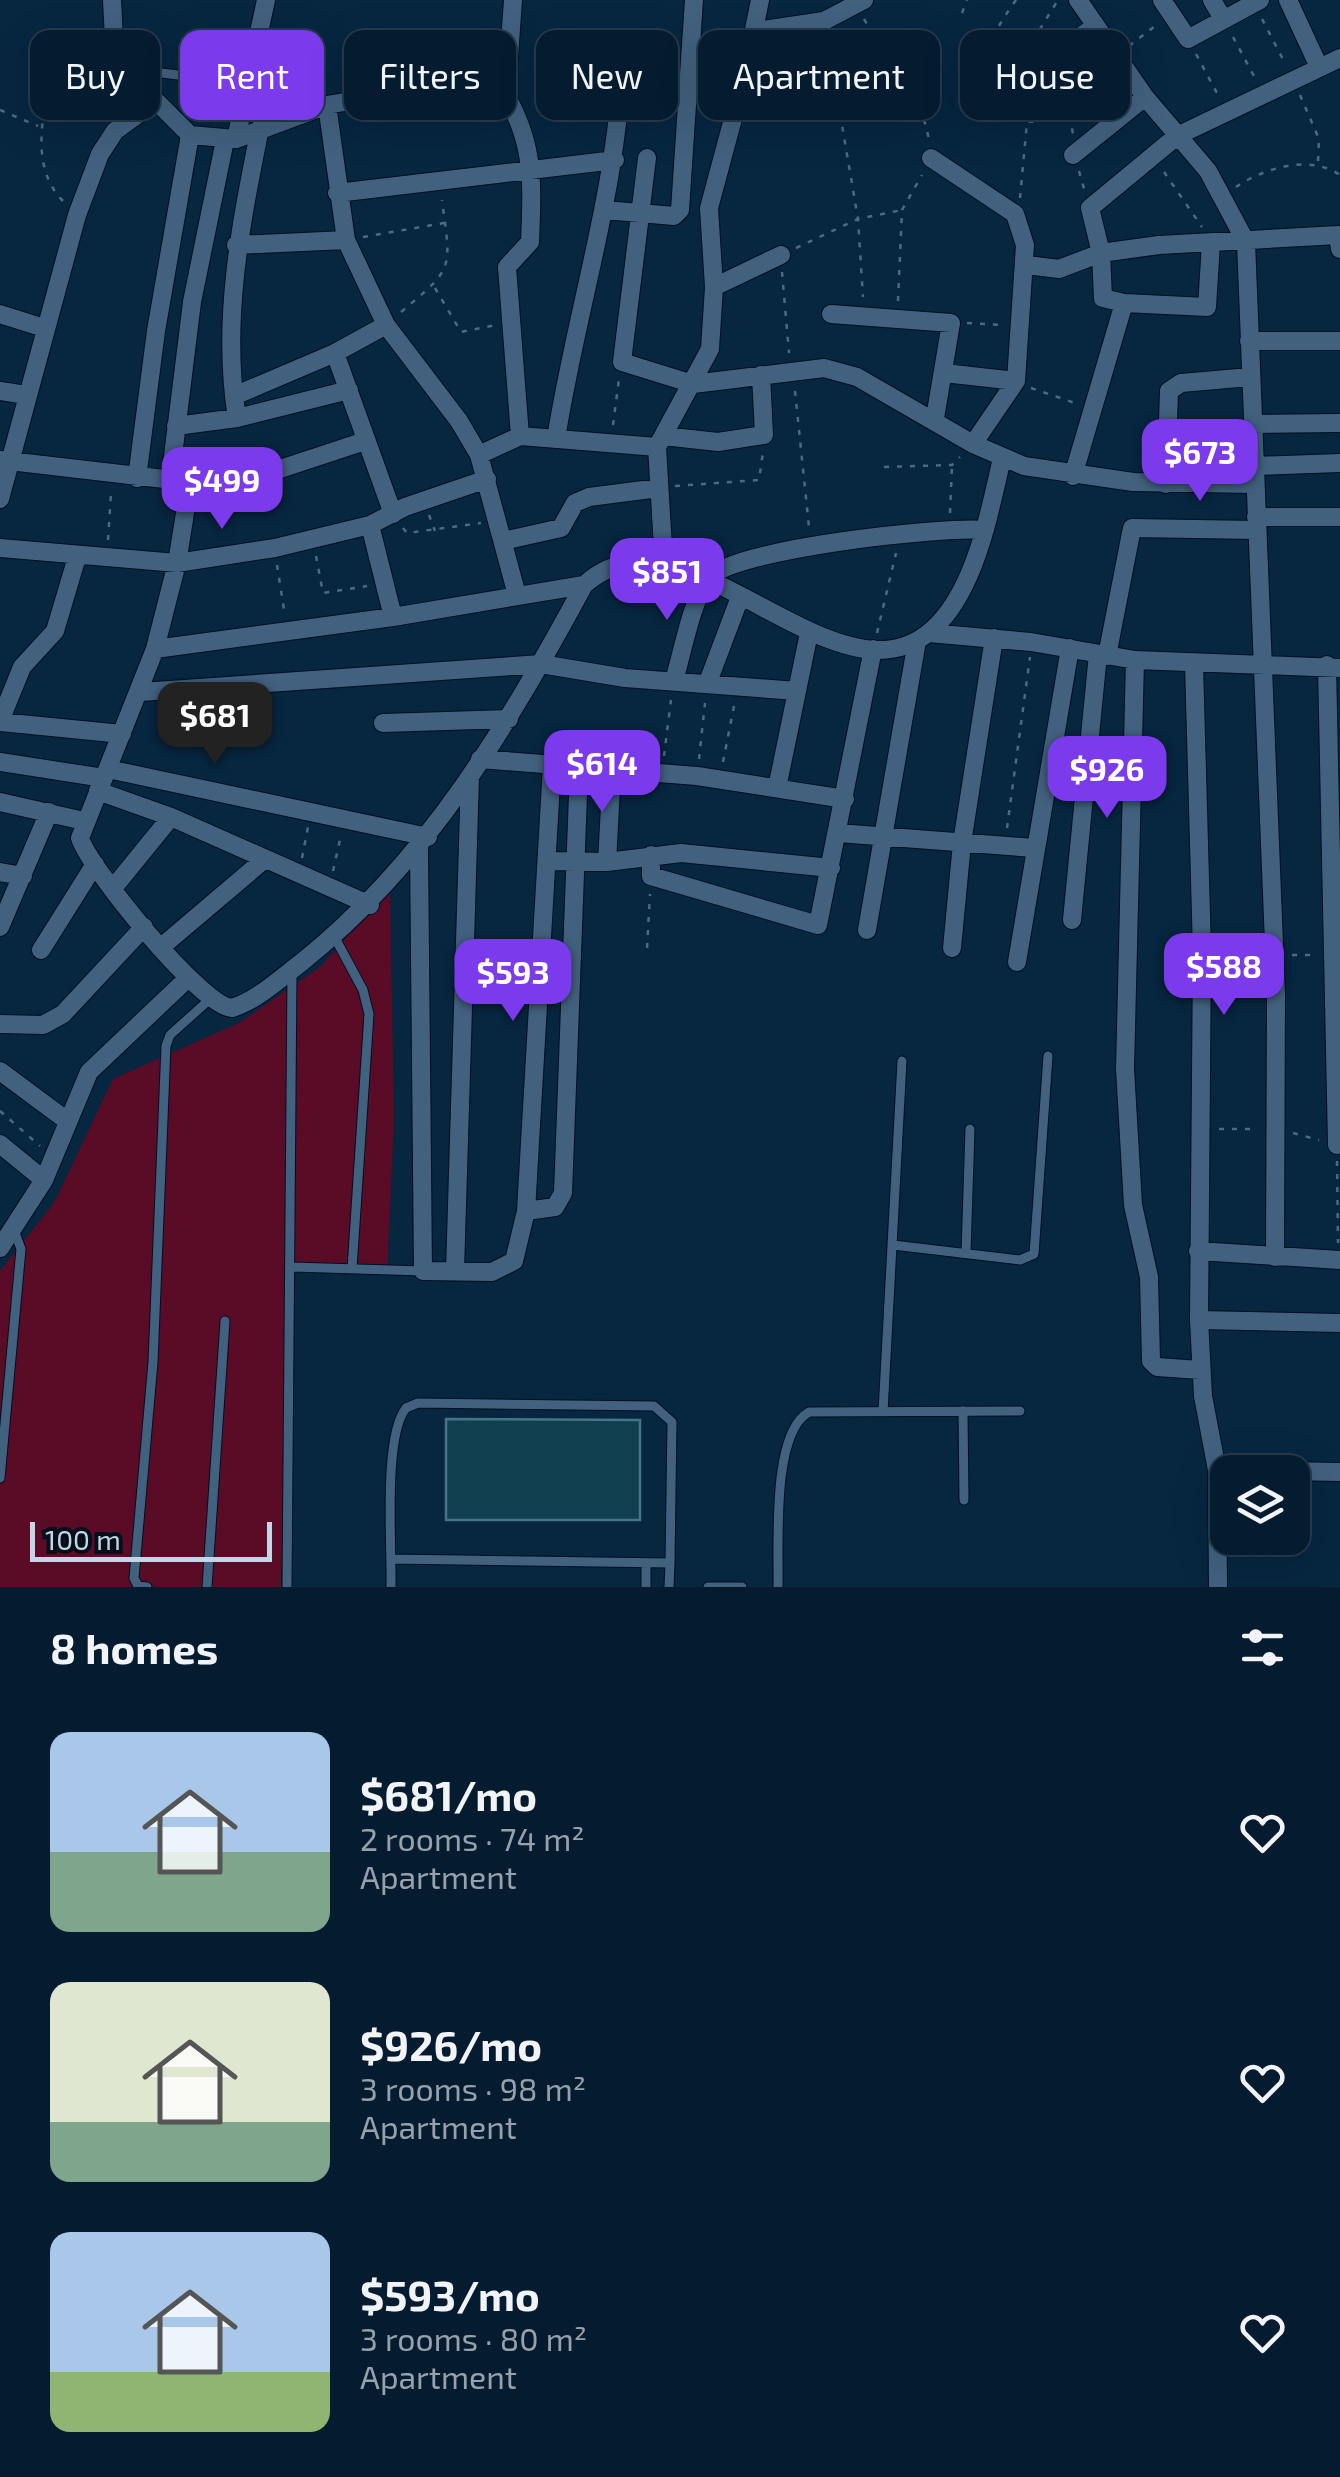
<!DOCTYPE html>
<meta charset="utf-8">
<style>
:root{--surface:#051c30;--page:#0e2538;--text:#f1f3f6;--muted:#97a1ab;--line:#263a4c;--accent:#7c3aed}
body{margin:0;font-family:"Exo 2",sans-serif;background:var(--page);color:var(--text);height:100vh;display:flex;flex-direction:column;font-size:38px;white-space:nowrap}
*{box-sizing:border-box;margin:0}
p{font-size:32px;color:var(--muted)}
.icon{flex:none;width:55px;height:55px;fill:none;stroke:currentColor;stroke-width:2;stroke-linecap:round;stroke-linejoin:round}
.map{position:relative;height:1587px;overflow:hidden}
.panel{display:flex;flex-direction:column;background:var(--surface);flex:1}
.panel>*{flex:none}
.top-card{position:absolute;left:30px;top:30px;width:1280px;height:90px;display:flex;gap:20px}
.controls{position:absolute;left:1210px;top:1455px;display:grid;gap:20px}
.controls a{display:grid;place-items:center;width:100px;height:100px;border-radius:20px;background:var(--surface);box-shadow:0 10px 40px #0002,0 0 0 2px var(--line);font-size:50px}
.scale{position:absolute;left:30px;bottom:25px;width:242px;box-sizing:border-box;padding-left:10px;border:5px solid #c4d5e7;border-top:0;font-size:28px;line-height:35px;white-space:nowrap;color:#c4d5e7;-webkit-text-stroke:8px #040f1a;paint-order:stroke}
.price{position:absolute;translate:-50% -85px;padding:0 22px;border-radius:20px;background:var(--accent);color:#fff;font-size:32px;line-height:65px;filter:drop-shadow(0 2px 5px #0008)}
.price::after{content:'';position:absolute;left:50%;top:60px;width:30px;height:22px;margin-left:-15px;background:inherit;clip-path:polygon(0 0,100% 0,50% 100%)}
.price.active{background:#222;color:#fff}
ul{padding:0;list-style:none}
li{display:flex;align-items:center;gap:30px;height:250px;padding:0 50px}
li span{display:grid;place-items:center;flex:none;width:280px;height:200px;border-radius:20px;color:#555}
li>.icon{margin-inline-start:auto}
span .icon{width:120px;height:120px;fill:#fffc;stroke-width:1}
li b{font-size:42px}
h2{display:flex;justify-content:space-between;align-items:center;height:120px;padding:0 50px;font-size:42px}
.pill{padding:0 35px;border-radius:20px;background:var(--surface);box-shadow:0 10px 40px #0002,0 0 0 2px var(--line);font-size:35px;line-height:90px}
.pill.active{background:var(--accent);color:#fff}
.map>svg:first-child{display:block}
.green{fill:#5a0c26}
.building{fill:#103f50;stroke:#457489;stroke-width:2.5}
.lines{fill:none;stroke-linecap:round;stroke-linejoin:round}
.lane-casing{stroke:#000e21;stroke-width:11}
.street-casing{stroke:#000e21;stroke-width:20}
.path{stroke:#4f6980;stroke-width:2.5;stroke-dasharray:5 8;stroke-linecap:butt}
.lane{stroke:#42617f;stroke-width:9}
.street{stroke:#42617f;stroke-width:18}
</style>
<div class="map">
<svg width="1340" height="1587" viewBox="0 0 1340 1587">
<rect width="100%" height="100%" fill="#072640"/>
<!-- green -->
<path class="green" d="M390,889L394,1120L387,1274L292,1271L281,1587H0V1271L54,1203L113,1079L239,1023L320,967Z"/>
<!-- building -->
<path class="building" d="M446,1419L640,1420V1520H446Z"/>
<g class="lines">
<!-- lane casing -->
<g class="lane-casing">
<path id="lane" d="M137,70L186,76L189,101
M334,936L363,990L369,1014L352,1269
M893,1245L1020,1260L1034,1254L1048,1056
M966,1253L970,1129
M292,1267L423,1271
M963,1411L964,1500
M883,1412L902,1061
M0,1478L21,1249L14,1230
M147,1587L138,1586L134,1578L153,1362L166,1046L170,1035L209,1000
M207,1587L225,1321
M287,1587L292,972
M391,1587C392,1546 383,1437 406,1408L418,1403L654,1406L672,1422L670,1563L391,1559
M646,1587V1565
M669,1587L670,1563
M708,1587H742
M778,1587C779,1546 771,1433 809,1412L1020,1411"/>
</g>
<!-- street casing -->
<g class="street-casing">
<path id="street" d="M112,0L114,39L156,101L190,135L236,139L327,105L494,76L509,57L513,0
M1078,0L1145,97L1208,171L1246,242L1276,994L1275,1257
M1162,0L1188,39L1260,0
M1212,0L1223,19
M1288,0L1319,67
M755,31L824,21L864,0
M1053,57L1095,26
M494,76C534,135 533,173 530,242L507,267L520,436
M327,105L346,240L386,325L459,421L479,455L517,595
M236,139L266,0
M1073,155L1145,97
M647,158L622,362L693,384L824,368L857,377L973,444L1024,466L1133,482L1255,484
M931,158L1015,214L1025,245L1016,381L973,444
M337,193L615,160
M605,210L674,216L680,210L694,0
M236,245L346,240
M1027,265L1059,269L1101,253L1159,245L1338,235L1340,249
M714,287L781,255
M1124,303L1103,298L1101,253L1090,208L1177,136L1340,58
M0,314L44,328
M831,314L951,323L935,418
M1249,341H1340
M335,353L393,514
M944,373L1016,381
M0,391L26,395
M234,396L335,353L386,325
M237,418C221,321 241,223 260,128
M1253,424L1340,423
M176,426L237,418L349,390
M663,436L718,442L764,435L761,375
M556,439C576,311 618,188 622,59
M479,455L520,436L657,447
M0,460L190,482L265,474L365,441
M1254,466L1340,463
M1073,476L1124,303L1207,307L1211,243
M137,478L156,331L190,135
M170,480L192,302L225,140
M190,482L177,563L155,649L80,838C89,868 202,1007 232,1008C256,1001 282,977 302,962C428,861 508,725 584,585C697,481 878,783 969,575C985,538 993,497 1002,458
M1166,484L1169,391L1181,383L1250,377
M0,499L77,215L100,154L115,131L156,101
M1256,517H1340
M370,525L393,617
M503,541L561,528L575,503L589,497L659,488
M0,548L177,563L275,548L370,525L405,507L487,479
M664,564L657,447L710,349L714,287L709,208L745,74L760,0
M929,633L1031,642L1135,660L1340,668
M155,649L393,617L584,585
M1107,656L1132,528L1257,530
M1135,660L1125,1069L1133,1205L1149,1277L1151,1361L1157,1367L1200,1370
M1194,664L1202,951L1199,1320L1203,1396L1217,1470L1218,1587
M1327,665L1337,1145
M674,681C682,654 692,600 708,579C730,549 944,526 985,530
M708,682L740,597
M141,692L541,664L625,678L797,691
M0,721L22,667L55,631L77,557
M0,722L122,734
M383,723L509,719
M480,759L697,776L845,799
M0,762L104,778
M108,769L428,837
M777,788L809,633
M98,791L171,817L370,905
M0,802L84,821
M838,833L1034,848
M419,849L423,1271L492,1272L514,1261L526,1211L552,766
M651,855V876L818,925L873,649
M547,861L607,862L681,853L831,868
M607,862L612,769
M0,872L23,876
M114,887L171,817
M1072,920L1098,654
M0,927L49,812
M867,930L917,641
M160,948L265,859
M952,948L962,843L994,638
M41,950L95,864
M1017,962L1070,648
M0,1024L43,1025L63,1014L144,927
M0,1071L66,1120
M0,1144L44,1180
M526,1211L555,1207L563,1193L579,768
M0,1248L44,1180L89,1072L187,979
M1198,1251L1340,1260
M455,1271L470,777
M1199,1320L1340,1323
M1217,1470L1340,1472"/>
</g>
<!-- path -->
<path class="path" d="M1016,0C1001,21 977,55 991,81L1005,85L1058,0
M962,13L967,0
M864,19L925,123L929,139
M1262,19L1286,65
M827,37L858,219L863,297
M1233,37L1255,78
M1129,46L1159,23
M1196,54L1218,95
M268,70L314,64
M1300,95L1319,139L1318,162
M0,110L38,126
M1079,171L1085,192
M1164,172L1202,227
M1236,187C1264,168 1310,154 1340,175
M1020,198L1027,122L1070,118L1073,134
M63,201C32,170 41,121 50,83L100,48
M363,237L444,223
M796,248L858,219L902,210
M782,272L789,353
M435,288L461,332L496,325
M898,301L902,210L922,175
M401,312C455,267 451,270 442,200
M967,323L1004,325
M1031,388L1075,403
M795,391L809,527
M613,425L619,379
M884,467L952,465L960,457
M675,486L759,480L763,452
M950,513L952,466
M429,515L435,531
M403,528L407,533L481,523
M108,540L111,493
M316,556L323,593L367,586
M277,565L285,616
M877,633L896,553
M664,756L671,700
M699,759L705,703
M723,762L734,706
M1007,828L1030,657
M302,858L308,827
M333,871L341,835
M647,948L650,894
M1292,955H1314
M0,1111L40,1146
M1219,1129H1256
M1293,1133L1319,1140
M1337,1161L1338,1243"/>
<!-- lane -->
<use href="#lane" class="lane"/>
<!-- street -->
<use href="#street" class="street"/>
</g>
</svg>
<div class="controls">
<a><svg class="icon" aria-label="layers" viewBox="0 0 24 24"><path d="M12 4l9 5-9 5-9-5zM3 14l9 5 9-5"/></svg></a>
</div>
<div class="scale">100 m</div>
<b class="price" style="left:1200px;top:504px">$673</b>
<b class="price" style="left:222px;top:532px">$499</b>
<b class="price" style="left:667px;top:623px">$851</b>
<b class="price active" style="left:215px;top:767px">$681</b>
<b class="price" style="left:602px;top:815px">$614</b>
<b class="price" style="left:1107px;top:821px">$926</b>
<b class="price" style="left:1224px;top:1018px">$588</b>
<b class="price" style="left:513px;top:1024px">$593</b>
<div class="top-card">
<a class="pill">Buy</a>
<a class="pill active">Rent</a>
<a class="pill">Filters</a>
<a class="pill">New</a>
<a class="pill">Apartment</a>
<a class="pill">House</a>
</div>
</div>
<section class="panel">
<h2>8 homes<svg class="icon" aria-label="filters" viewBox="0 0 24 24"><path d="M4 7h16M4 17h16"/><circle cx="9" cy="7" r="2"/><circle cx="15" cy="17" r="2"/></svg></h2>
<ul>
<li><span style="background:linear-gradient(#a9c7e8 60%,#7fa58c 0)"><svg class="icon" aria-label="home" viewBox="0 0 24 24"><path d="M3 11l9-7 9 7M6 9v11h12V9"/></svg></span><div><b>$681/mo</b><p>2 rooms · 74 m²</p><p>Apartment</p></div><svg class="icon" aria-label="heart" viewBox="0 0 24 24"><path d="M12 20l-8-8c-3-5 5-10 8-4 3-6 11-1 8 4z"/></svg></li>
<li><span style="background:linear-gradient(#dfe7d0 70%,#7fa58c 0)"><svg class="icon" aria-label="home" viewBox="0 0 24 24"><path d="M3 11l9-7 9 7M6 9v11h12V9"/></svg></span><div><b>$926/mo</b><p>3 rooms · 98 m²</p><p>Apartment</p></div><svg class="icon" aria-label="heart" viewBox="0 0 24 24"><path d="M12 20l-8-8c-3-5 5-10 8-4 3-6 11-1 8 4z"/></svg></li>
<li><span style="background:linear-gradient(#a9c7e8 70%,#8fb573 0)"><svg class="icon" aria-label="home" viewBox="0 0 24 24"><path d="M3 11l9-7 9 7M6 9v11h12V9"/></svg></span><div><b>$593/mo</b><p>3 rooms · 80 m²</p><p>Apartment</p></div><svg class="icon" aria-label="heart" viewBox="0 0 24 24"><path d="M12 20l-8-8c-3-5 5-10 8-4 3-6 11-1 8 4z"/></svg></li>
</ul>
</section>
